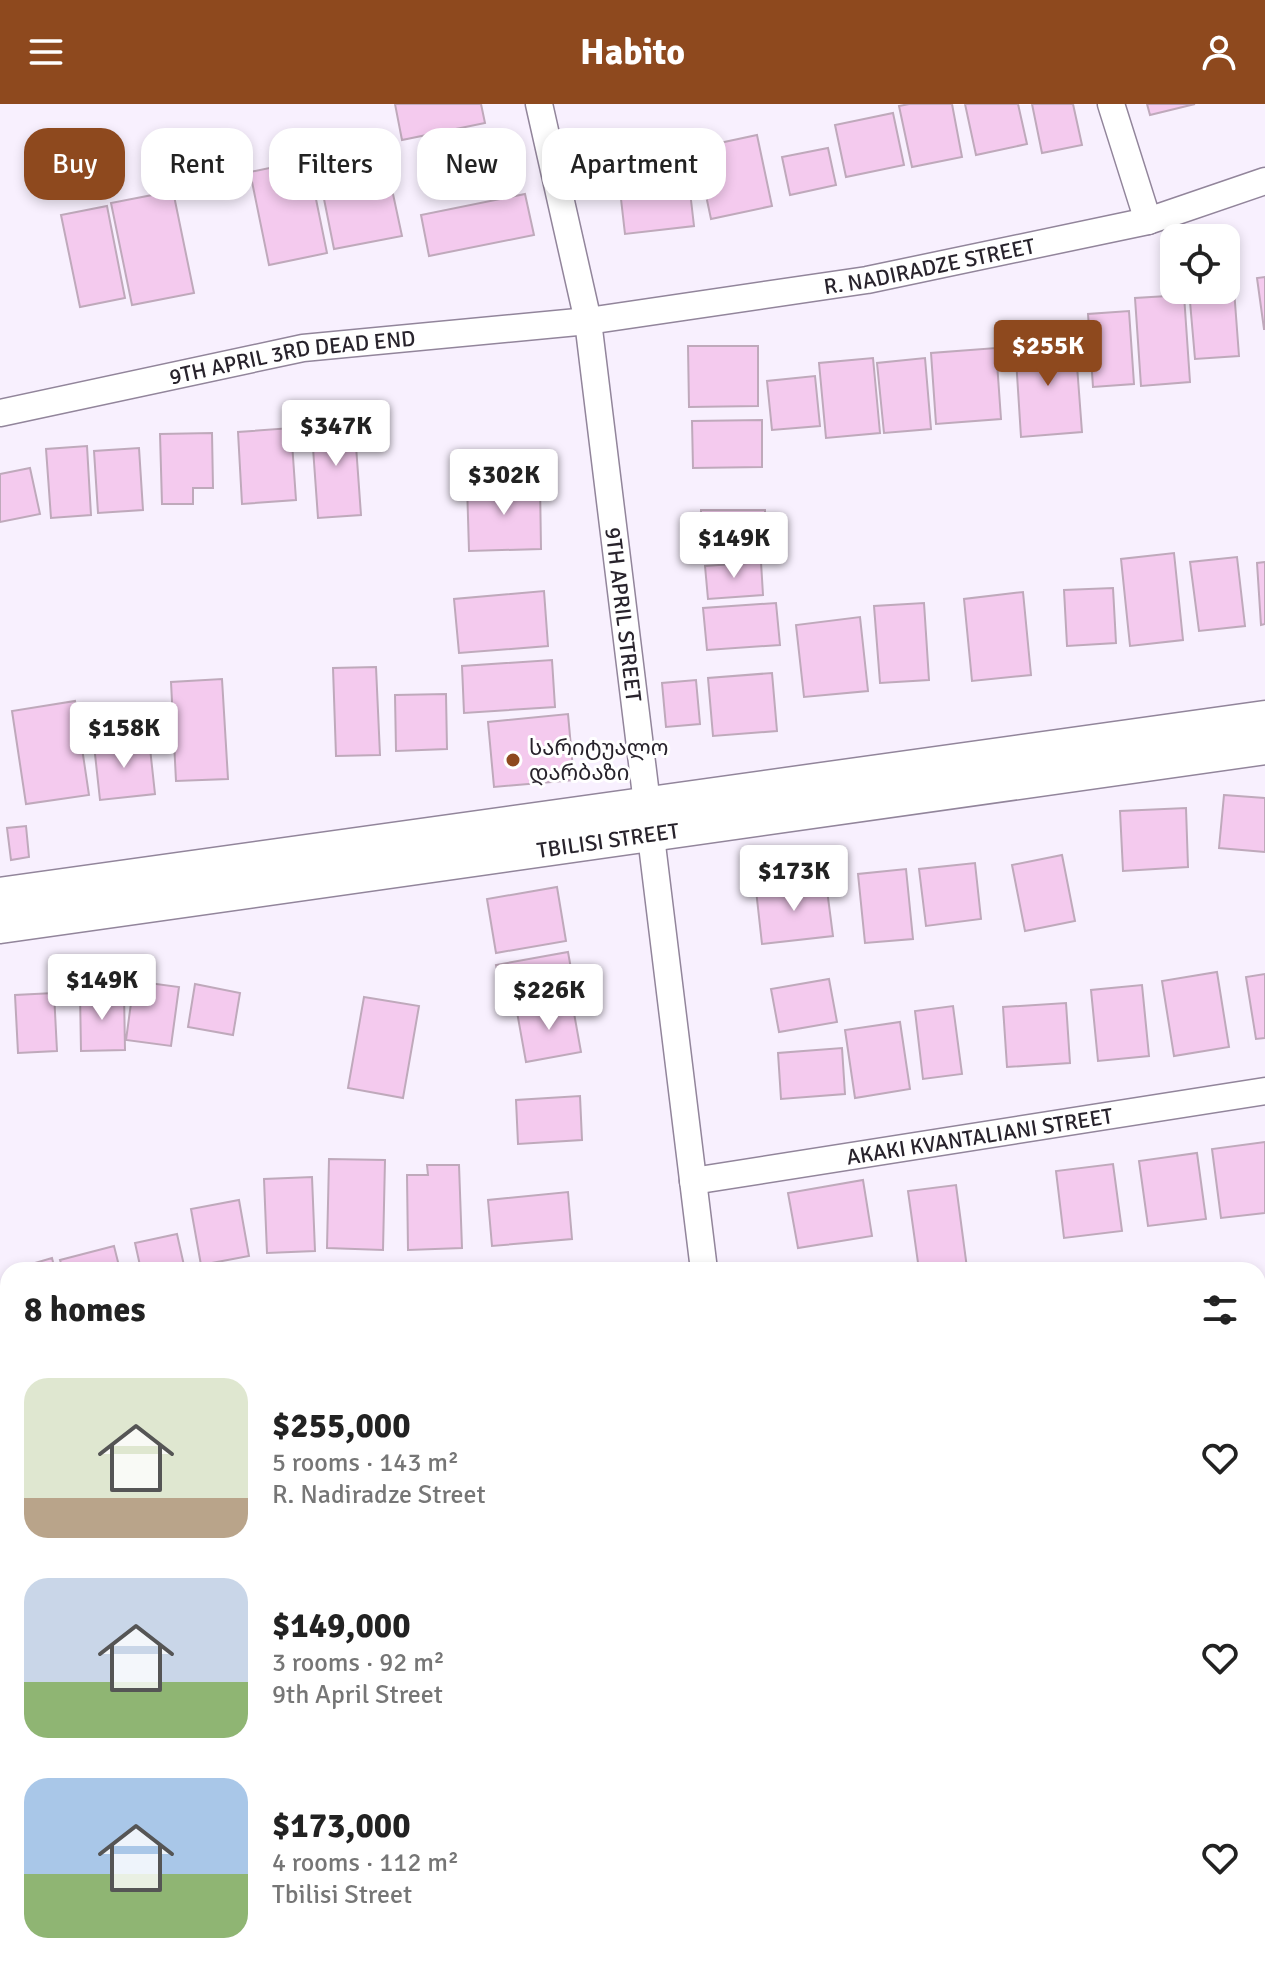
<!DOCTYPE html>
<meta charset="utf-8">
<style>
:root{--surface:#fff;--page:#f2f2f2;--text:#222;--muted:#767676;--accent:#8e491e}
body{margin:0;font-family:Signika,"Noto Sans Georgian",sans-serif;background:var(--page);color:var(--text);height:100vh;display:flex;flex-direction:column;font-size:30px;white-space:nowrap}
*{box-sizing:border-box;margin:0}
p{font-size:26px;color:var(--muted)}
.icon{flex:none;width:44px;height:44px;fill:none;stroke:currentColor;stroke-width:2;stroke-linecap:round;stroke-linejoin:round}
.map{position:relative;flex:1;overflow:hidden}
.details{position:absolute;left:0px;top:1158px;width:1266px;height:712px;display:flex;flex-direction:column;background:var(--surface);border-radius:24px 24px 0 0;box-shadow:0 4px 12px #0003}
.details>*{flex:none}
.top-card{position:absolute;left:24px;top:24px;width:800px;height:72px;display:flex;gap:16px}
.tools{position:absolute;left:1160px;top:120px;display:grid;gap:16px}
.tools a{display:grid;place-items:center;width:80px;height:80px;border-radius:16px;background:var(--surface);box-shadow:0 4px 12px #0003;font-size:40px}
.price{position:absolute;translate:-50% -68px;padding:0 18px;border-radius:8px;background:#fff;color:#222;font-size:26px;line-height:52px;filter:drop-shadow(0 2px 4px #0008)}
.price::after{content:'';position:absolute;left:50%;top:48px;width:24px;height:18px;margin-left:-12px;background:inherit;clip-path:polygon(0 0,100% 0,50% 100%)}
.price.active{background:var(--accent);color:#fff}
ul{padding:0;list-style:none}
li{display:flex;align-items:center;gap:24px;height:200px;padding:0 24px}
li span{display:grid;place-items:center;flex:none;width:224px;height:160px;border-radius:24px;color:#555}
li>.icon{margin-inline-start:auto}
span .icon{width:96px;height:96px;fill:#fffc;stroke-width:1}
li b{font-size:34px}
h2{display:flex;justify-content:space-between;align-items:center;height:96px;padding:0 24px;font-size:34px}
.tag{padding:0 28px;border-radius:24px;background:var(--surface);box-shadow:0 4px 12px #0003;font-size:28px;line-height:72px}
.tag.active{background:var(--accent);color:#fff}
header{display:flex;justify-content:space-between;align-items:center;height:104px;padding:0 24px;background:var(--accent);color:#fff;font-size:36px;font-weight:700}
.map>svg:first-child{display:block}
.green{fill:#edbbd1}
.building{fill:#f4caee;stroke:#bfa9bb;stroke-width:2}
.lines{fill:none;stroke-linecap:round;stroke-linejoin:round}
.minor-casing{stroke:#92859b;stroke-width:29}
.tertiary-casing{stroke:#92859b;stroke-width:37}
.minor{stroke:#fff;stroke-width:26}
.tertiary{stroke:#fff;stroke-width:34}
.poi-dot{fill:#8e491e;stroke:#fff;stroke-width:3}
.labels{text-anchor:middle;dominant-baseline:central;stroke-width:6;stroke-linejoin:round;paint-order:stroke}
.street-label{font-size:22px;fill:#28232c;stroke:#fff}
.poi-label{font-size:22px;fill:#28232c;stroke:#fff;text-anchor:start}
</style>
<header><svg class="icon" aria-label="menu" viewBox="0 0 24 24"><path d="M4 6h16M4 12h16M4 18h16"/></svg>Habito<svg class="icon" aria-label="person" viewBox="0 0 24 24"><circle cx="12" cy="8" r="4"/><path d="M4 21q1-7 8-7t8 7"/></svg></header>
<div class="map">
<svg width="1265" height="1870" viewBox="0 0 1265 1870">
<rect width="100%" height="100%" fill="#f8f0fe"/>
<!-- green -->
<path class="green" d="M1258,1706H1265V1805H1258Z"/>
<!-- building -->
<path class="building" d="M395,0H481L485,19L402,36Z
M909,0H952L962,53L912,63L899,2Z
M965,0H1018L1027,40L976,51Z
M1032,0H1073L1082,41L1042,49Z
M1147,0H1195L1150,11Z
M893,9L904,61L846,73L835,21Z
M757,31L772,102L711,115L696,44Z
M828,44L836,81L790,91L782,53Z
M686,53L694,122L625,130L617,60Z
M308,56L327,149L269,161L250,68Z
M387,62L402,132L334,145L320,75Z
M173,87L194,189L132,201L111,99Z
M525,90L534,131L429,152L421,111Z
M107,102L125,194L80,203L61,111Z
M1233,172L1239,252L1195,255L1189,186H1226V173Z
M1265,173V225H1264L1257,174Z
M1184,191L1190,278L1141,282L1135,194Z
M1129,207L1134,280L1093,283L1088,210Z
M1075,235L1082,328L1021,333L1015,239Z
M688,242H758V302L689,303Z
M996,244L1001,315L936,320L931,249Z
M873,254L880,329L826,334L819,259Z
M925,254L931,325L884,329L877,259Z
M815,272L820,322L772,326L767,277Z
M354,314L361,411L318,414L311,316Z
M762,316V363L693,364L692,317Z
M291,324L296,396L242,400L238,328Z
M212,329L213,384H193V400H162L160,330Z
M87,342L91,411L51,414L46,345Z
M139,344L143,406L98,409L94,347Z
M30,364L40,410L0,418V370Z
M540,379L541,445L469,447L467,380Z
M701,406H765V452H701Z
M1174,449L1183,536L1130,542L1121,455Z
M1237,453L1245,522L1199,527L1190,458Z
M761,458L763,491L708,495L705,462Z
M1265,458V520L1261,521L1257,459Z
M1113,484L1116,539L1067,542L1064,486Z
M544,487L548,542L459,549L454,495Z
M1023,488L1031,571L972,577L964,495Z
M776,499L780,541L707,546L703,504Z
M924,499L929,576L880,579L874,502Z
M860,513L868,587L804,593L796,521Z
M552,556L555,603L464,609L462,562Z
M376,563L380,651L336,652L333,564Z
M772,569L777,627L713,632L708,574Z
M222,575L228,675L176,677L171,578Z
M696,576L700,620L666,623L662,579Z
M446,590L447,645L396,647L395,591Z
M75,597L89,691L26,700L12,607Z
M568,610L574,676L494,683L488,618Z
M149,635L155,690L100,696L94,641Z
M1224,691L1265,694V748L1219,744Z
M1186,704L1188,763L1123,767L1120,707Z
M26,722L29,753L11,756L7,724Z
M1062,751L1075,817L1025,827L1012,761Z
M975,759L981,815L926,822L919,765Z
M906,765L913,835L865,839L858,770Z
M826,778L833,832L762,840L756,786Z
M557,783L566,837L496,849L487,795Z
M568,848L575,887L504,900L496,861Z
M1217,868L1229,943L1174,952L1162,877Z
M1265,870V934L1256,935L1246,873Z
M829,875L837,918L779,928L771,885Z
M134,877L179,883L171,942L126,936Z
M195,880L240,889L233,931L188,923Z
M1142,881L1149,952L1098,957L1091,886Z
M124,888L125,946L81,947L80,889Z
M54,889L57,947L18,949L15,891Z
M364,893L419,902L403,994L348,984Z
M572,898L581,948L526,958L517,908Z
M1066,899L1070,959L1007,963L1003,903Z
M953,902L962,970L923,975L915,907Z
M900,918L910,985L855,994L845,926Z
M842,944L845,990L781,995L778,949Z
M580,992L582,1036L518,1040L516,996Z
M1265,1038V1109L1221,1114L1212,1045Z
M1197,1049L1206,1115L1148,1122L1139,1057Z
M329,1055L385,1056L383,1146L327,1144Z
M1113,1060L1122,1127L1064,1134L1056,1067Z
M427,1061H459L462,1144L408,1146L407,1071H428Z
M312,1073L315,1147L267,1149L264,1075Z
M863,1076L872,1132L798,1144L788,1089Z
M956,1081L967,1164L919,1166L908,1087Z
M568,1088L572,1135L492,1142L488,1096Z
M239,1096L249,1152L201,1161L191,1105Z
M177,1130L185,1166H141L135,1139Z
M114,1142L120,1166H63L60,1156Z
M52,1154L55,1166H11Z
M1258,1202H1265V1269H1258Z
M8,1358V1402L0,1404V1360Z
M1265,1478V1560L1258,1531V1480Z
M0,1543L8,1563V1584L0,1587Z
M1258,1623H1265V1666L1258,1667Z
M0,1730L8,1745V1834L0,1838Z
M34,1862H125L126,1863L113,1870H39Z
M159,1862H268L246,1870H162Z
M386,1862H442L443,1870H387Z
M588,1862H689V1865L589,1870Z
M870,1862H923L924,1870H870Z
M1064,1862H1107V1870H1015L1014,1866Z
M1107,1862H1142L1144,1870H1109Z"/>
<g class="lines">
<!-- minor casing -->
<g class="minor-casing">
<g id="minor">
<path id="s1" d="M539,0L588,217L704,1166"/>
<path d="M1111,0L1148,117"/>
<path id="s2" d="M0,309L303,244L588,217L867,176L1148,117L1265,77"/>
<path id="s3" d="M693,1077L1265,987"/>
<path d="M0,1291L8,1288"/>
<path d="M1258,1366L1265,1365"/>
<path d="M0,1669L8,1666"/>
<path d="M333,1862L335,1870"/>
<path d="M795,1862L796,1870"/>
</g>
</g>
<!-- tertiary casing -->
<g class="tertiary-casing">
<g id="tertiary">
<path d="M0,791L1265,614"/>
<path id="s4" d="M0,822L1265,643"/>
</g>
</g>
<!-- minor -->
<use href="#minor" class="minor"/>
<!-- tertiary -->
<use href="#tertiary" class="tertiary"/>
</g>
<!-- markers -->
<circle class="poi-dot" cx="513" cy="656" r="8"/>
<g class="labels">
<!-- street labels -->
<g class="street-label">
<text stroke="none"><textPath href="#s2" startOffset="942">R. NADIRADZE STREET</textPath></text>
<text stroke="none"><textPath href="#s2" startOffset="298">9TH APRIL 3RD DEAD END</textPath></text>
<text stroke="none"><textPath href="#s1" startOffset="518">9TH APRIL STREET</textPath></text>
<text stroke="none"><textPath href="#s4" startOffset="614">TBILISI STREET</textPath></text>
<text stroke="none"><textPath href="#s3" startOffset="290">AKAKI KVANTALIANI STREET</textPath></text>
</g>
<!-- poi labels -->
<g class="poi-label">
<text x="529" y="643">სარიტუალო<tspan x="529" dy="25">დარბაზი</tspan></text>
</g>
</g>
</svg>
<div class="tools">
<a><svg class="icon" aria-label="locate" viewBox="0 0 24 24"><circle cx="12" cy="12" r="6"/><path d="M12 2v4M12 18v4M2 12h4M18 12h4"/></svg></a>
</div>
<b class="price active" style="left:1048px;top:284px">$255K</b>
<b class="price" style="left:336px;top:364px">$347K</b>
<b class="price" style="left:504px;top:413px">$302K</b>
<b class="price" style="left:734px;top:476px">$149K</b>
<b class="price" style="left:124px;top:666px">$158K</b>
<b class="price" style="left:794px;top:809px">$173K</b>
<b class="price" style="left:102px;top:918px">$149K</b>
<b class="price" style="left:549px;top:928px">$226K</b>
<div class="top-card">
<a class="tag active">Buy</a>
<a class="tag">Rent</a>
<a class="tag">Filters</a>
<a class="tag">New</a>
<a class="tag">Apartment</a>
</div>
<section class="details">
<h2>8 homes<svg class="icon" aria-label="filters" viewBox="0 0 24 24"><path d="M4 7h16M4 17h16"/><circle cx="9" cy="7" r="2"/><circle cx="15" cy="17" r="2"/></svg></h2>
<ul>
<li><span style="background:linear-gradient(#dfe7d0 75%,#b9a48a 0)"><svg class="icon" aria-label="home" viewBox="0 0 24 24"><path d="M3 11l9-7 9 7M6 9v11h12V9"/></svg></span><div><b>$255,000</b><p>5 rooms · 143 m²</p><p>R. Nadiradze Street</p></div><svg class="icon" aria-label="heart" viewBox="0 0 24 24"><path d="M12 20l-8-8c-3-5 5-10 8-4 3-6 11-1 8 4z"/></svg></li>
<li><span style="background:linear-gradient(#c9d6e8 65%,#8fb573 0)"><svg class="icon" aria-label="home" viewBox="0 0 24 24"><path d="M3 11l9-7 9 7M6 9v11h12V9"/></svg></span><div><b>$149,000</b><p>3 rooms · 92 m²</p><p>9th April Street</p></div><svg class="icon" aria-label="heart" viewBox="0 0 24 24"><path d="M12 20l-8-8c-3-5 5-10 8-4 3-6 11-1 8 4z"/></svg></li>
<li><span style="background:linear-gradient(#a9c7e8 60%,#8fb573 0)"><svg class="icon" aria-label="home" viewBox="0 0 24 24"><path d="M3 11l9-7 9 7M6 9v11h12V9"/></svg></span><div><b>$173,000</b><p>4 rooms · 112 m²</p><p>Tbilisi Street</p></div><svg class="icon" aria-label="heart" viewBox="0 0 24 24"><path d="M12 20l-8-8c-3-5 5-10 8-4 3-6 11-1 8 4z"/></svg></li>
</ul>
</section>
</div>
